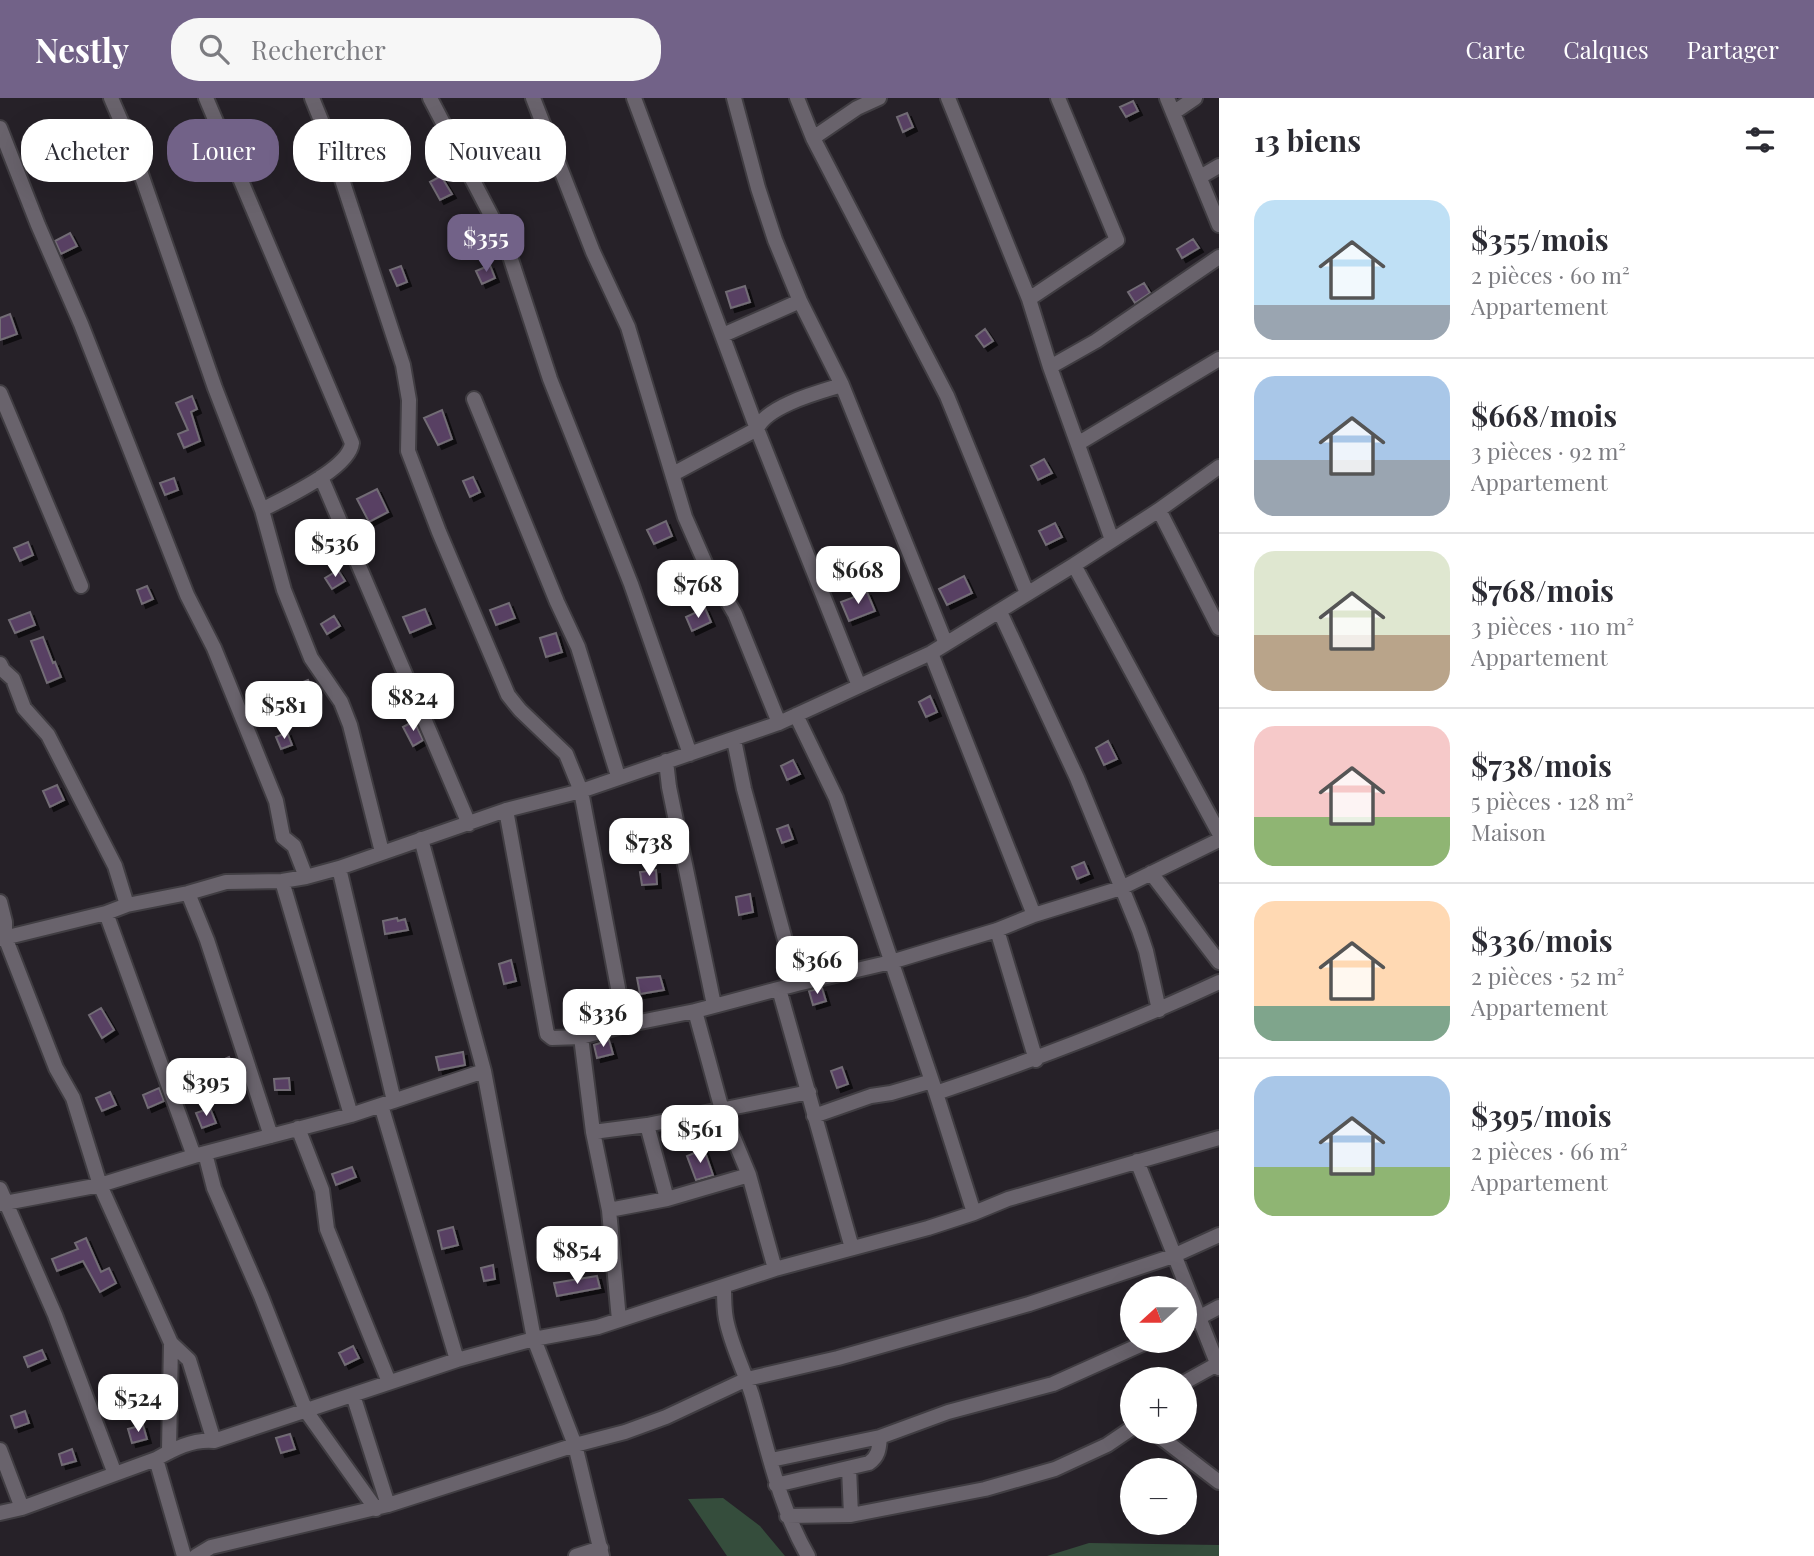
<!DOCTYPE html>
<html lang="fr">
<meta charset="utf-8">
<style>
:root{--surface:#fff;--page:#f7f7f7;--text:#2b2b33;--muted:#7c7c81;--line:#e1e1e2;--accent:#726288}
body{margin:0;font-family:"Playfair Display",serif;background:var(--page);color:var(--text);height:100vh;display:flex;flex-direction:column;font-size:26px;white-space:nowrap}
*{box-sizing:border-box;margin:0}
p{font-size:23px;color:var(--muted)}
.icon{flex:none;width:38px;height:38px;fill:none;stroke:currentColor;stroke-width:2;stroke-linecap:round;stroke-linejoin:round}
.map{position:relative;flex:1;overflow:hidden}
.details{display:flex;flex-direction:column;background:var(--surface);width:595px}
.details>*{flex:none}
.guide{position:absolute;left:21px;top:21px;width:665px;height:63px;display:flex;gap:14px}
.needle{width:46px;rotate:249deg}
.fabs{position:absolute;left:1120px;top:1178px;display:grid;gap:14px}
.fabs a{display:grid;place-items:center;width:77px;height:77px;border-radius:50%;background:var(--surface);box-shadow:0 7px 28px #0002;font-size:35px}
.price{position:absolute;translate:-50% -60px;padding:0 16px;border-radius:14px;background:#fff;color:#222;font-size:23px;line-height:46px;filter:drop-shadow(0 2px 4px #0008)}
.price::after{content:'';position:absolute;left:50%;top:42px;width:21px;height:16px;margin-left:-10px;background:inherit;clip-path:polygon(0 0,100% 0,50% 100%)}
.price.active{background:var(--accent);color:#fff}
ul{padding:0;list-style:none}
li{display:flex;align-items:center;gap:21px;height:175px;padding:0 35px}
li+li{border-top:2px solid var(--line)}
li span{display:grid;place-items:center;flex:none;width:196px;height:140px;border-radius:21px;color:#555}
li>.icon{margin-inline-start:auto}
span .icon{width:84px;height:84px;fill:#fffc;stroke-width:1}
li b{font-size:30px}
h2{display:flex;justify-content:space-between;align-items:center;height:84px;padding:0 35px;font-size:30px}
.pill{padding:0 24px;border-radius:28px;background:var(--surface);box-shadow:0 7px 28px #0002;font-size:24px;line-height:63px}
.pill.active{background:var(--accent);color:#fff}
header{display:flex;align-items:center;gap:42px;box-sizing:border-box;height:98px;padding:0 35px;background:var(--accent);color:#fff}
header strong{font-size:33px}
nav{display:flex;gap:38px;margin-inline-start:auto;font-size:24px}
.search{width:490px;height:63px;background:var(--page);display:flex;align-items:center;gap:18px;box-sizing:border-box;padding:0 24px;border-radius:28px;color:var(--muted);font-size:26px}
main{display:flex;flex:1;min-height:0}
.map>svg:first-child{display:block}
.green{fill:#354d3c}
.building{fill:#584064;stroke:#726c75;stroke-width:2;filter:url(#shadow)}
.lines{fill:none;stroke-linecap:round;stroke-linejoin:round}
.minor-casing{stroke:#403d42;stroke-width:18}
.minor{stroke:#69636c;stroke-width:14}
</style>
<header>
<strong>Nestly</strong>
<div class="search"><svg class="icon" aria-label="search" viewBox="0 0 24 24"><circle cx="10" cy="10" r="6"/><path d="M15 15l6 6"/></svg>Rechercher</div>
<nav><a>Carte</a><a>Calques</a><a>Partager</a></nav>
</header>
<main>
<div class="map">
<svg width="1219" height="1458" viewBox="0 0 1219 1458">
<defs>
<filter id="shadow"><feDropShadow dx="4" dy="4" stdDeviation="0" flood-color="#0009"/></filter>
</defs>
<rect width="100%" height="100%" fill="#262128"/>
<!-- green -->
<path class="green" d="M723,1400L760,1428L785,1458H727L688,1401Z
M1089,1445L1219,1447V1458H1047Z"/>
<!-- building -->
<path class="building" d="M1133,3L1138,13L1126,19L1120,9Z
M907,15L913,29L903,34L897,19Z
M71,28L76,42L63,47L57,33Z
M367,46L373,56L360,63L354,53Z
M441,78L452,96L440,102L430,84Z
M70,135L77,148L61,156L55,143Z
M1193,141L1199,150L1182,160L1177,151Z
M490,167L495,180L482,186L476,173Z
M401,168L407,184L397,188L390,172Z
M1144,185L1150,195L1135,205L1128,194Z
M745,188L750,204L731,210L726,194Z
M10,216L17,236L0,242V220Z
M985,231L993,243L984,249L976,238Z
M192,298L197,311L191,314L200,343L184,350L178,336L188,332L176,305Z
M442,312L452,341L438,347L424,320Z
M1044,361L1052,375L1038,382L1031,368Z
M473,379L480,394L470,399L463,383Z
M174,380L178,392L165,397L160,385Z
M377,391L388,414L369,424L357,401Z
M666,423L672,438L654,446L647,432Z
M1055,425L1062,439L1046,447L1039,433Z
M28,444L33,457L20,463L14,450Z
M338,472L345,483L332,491L325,480Z
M964,478L972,495L947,507L939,491Z
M147,488L153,501L142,506L137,492Z
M867,494L875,513L849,523L841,504Z
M509,505L515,520L496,527L490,512Z
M705,510L711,524L692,533L686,519Z
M425,511L431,526L410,535L403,519Z
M30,514L35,527L15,535L9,522Z
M334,518L340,528L327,536L321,526Z
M556,535L562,554L546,559L540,540Z
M43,539L53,565L55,564L61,579L47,585L31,543Z
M308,582L313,592L297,598L293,588Z
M930,598L937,614L926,619L919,604Z
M414,623L423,642L413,648L403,629Z
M287,634L292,647L281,651L276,639Z
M1108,643L1117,661L1104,667L1096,650Z
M793,662L800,676L787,682L781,668Z
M57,687L64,702L50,709L43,693Z
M788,727L793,741L782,745L777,731Z
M1084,764L1089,776L1077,781L1072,769Z
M656,772L657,786L642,787L640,774Z
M750,796L753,814L739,817L736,799Z
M397,820L398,823L405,821L408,832L385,836L383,823Z
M511,862L516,883L504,886L499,866Z
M660,878L664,892L640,896L637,880Z
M822,890L826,903L813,907L809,893Z
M101,910L114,932L102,940L89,917Z
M609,942L613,956L597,960L594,947Z
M463,954L465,967L439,972L436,959Z
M229,959L235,972L222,977L216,965Z
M842,969L848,986L837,990L831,973Z
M289,980L290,992H275L274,981Z
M159,990L164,1003L148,1010L143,997Z
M110,994L116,1007L102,1013L96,1000Z
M210,1010L216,1025L202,1030L196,1015Z
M704,1051L713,1077L696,1082L687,1058Z
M352,1069L356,1079L336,1087L332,1076Z
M453,1129L458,1147L442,1151L438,1133Z
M86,1140L101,1174L109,1170L116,1185L100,1194L83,1163L57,1173L52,1161L78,1151L75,1145Z
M493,1167L495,1181L484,1183L481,1170Z
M597,1178L600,1190L557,1198L554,1185Z
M353,1248L359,1260L345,1267L339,1255Z
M42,1252L46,1261L28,1269L24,1259Z
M25,1313L29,1325L15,1330L11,1318Z
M143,1327L147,1341L132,1345L128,1331Z
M290,1336L295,1351L281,1355L276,1340Z
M72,1351L76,1363L62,1367L59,1356Z"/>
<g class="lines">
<!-- minor casing -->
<g class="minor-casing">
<path id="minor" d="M111,0L130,44L215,290L262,412L284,492L311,560L341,604L350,627L382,754
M206,0L352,345C349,371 284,400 262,412
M312,0L329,42L403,267L409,302L408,353L439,434L508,597L520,612L566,656L581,693L625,927L695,913L797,886L891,864L997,832L1034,817L931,555
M430,0L506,146L550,281L631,486L690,656
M533,0L593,154L628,229L685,419L706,467L735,516L779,625
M634,0L757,331L859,588
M734,0L758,90L775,142L800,203L842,287L946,546
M797,0L813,40L947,298L1027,495
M948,0L1029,201L1050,269L1112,442
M1167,0L1219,127
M1173,15L1195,0
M0,30L38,127L81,226L187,497L214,550L276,703L283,739L294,748L306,779
M813,40L857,10L879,0
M1200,79L1219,68
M1029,201L1117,142L1058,0
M723,237L800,203
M1050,269L1096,243L1219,159
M0,295L81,488
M474,301L557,504L578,549L618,678
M1079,345L1219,261
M673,376L757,331C766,308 819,294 842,287
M321,379L469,726
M1159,412L1219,530
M1074,467L1219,735
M1000,514L1077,680L1139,832L1146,853L1159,912
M0,566L3,572L13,581L24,610L48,637L115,768L127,807
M796,617L836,700L936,995L974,1115
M734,642L744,691L797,886
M666,663L669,689L714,907
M506,712L547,936L552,940L581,939L625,927
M421,741L484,973L534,1241L575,1347L602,1458
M339,770L394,1003
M1151,775L1219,864
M282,783L351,1017
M188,795L207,842L271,1038
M0,804L5,824V839L56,970L73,1000L100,1087L171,1245L169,1352
M106,815L194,1058
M1034,817L1121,790L1219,742
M997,832L1036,962
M0,841L106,815L127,807L188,795L226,784L282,783L306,779L339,770L506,712L581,693L779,625L931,555L1074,467L1159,412L1219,369
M779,891L852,1150
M695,913L722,1012L749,1077L775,1171
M581,939L593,1034L609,1112L619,1222
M936,995C1034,962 1125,928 1219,884
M381,1007L457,1262
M814,1018L871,998L891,995L932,983
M647,1027L667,1101
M298,1030L322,1092L327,1131L389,1284
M593,1034L647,1027L809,994
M205,1055L214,1090L261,1198L306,1313L376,1411
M1137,1063L1219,1270
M0,1091L55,1217L115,1376
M0,1106L100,1087L194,1058L351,1017L484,973
M609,1112L667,1101L749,1077
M724,1189C724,1199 724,1211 726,1221C731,1247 744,1272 752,1297C768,1352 779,1408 808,1458
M1185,1227L1219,1209
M171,1245L189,1262L214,1343
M1185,1284L1219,1265
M353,1297L388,1407
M1154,1334L1219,1384
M0,1352L22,1410
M156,1361L184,1458
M771,1362L880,1339L948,1314L1053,1286L1151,1242
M849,1370L851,1417
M776,1387L869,1365C879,1358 879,1350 880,1339
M0,1415L22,1410L156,1361C174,1351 192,1341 214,1343L457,1262L534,1241L598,1229L775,1171L928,1130L974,1115L1008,1101L1219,1040
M787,1418L851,1417L985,1391L1055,1371L1107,1347L1132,1330
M196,1458L211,1449L388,1407L575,1347L625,1334L666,1319L747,1281L838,1260L1029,1206L1173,1158L1219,1137
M576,1458L601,1450"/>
</g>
<!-- minor -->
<use href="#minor" class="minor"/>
</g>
</svg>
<div class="fabs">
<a><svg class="needle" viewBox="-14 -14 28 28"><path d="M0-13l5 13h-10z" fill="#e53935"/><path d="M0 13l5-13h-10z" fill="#7c7c81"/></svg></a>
<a>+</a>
<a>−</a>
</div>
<b class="price active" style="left:486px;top:176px">$355</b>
<b class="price" style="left:335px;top:481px">$536</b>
<b class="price" style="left:858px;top:508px">$668</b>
<b class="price" style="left:698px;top:522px">$768</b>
<b class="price" style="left:413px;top:635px">$824</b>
<b class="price" style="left:284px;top:643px">$581</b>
<b class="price" style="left:649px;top:780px">$738</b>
<b class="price" style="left:817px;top:898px">$366</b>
<b class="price" style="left:603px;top:951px">$336</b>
<b class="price" style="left:206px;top:1020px">$395</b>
<b class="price" style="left:700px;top:1067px">$561</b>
<b class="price" style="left:577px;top:1188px">$854</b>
<b class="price" style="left:138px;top:1336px">$524</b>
<div class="guide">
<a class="pill">Acheter</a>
<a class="pill active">Louer</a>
<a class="pill">Filtres</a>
<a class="pill">Nouveau</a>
</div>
</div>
<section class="details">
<h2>13 biens<svg class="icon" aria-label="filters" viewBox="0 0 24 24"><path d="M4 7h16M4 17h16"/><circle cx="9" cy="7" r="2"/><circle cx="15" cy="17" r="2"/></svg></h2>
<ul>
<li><span style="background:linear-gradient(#bfe0f5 75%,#9aa5b1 0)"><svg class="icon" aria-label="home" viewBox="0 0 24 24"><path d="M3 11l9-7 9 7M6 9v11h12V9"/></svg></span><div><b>$355/mois</b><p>2 pièces · 60 m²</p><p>Appartement</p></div></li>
<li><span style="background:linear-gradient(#a9c7e8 60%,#9aa5b1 0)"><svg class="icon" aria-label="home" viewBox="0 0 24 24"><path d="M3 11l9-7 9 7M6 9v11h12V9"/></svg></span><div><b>$668/mois</b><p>3 pièces · 92 m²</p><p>Appartement</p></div></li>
<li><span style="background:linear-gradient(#dfe7d0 60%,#b9a48a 0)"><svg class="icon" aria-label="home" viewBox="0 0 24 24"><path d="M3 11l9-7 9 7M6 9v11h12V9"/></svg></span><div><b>$768/mois</b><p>3 pièces · 110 m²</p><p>Appartement</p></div></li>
<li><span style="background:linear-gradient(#f6c9c9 65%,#8fb573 0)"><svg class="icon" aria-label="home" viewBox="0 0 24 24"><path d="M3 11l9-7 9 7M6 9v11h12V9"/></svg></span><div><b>$738/mois</b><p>5 pièces · 128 m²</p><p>Maison</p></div></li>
<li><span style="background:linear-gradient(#ffd9b3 75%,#7fa58c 0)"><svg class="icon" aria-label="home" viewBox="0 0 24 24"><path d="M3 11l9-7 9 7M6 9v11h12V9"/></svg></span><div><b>$336/mois</b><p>2 pièces · 52 m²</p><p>Appartement</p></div></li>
<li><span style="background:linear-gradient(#a9c7e8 65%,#8fb573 0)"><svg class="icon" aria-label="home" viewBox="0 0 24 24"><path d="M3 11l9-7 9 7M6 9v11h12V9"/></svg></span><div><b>$395/mois</b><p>2 pièces · 66 m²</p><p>Appartement</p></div></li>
</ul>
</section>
</main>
